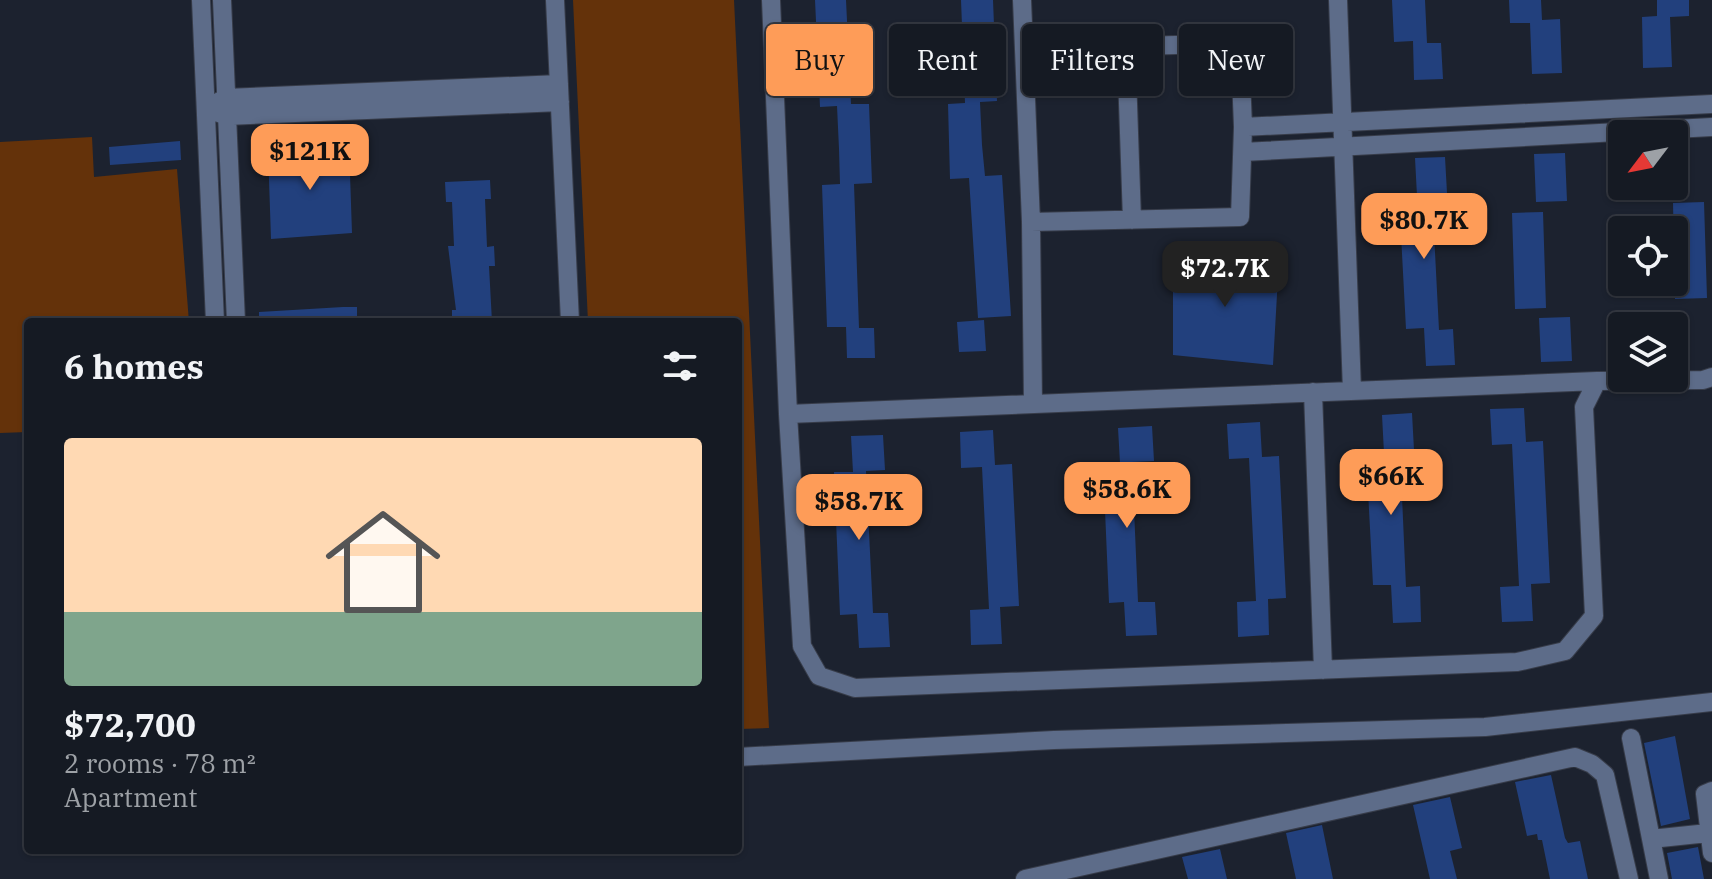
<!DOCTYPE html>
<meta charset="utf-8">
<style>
:root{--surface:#151a23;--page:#222730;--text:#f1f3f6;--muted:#9da1a6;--line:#343841;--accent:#fe9c58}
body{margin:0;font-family:"IBM Plex Serif",serif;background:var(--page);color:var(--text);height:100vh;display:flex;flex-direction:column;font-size:30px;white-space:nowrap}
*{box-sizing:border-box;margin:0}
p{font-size:26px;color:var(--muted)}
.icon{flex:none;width:44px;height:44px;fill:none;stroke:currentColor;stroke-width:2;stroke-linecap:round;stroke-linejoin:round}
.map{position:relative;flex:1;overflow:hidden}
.sheet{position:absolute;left:24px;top:318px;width:718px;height:536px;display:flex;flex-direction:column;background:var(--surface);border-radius:8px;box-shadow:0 2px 6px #0004,0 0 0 2px var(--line)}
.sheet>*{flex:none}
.top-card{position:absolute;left:766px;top:24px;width:760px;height:72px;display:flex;gap:16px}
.needle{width:52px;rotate:238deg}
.tools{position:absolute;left:1608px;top:120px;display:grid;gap:16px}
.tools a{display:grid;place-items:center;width:80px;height:80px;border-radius:8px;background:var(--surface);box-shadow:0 2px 6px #0004,0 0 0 2px var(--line);font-size:40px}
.price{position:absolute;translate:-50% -68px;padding:0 18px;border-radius:16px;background:var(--accent);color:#111;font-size:26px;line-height:52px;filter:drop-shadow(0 2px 4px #0008)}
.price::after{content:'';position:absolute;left:50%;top:48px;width:24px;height:18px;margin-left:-12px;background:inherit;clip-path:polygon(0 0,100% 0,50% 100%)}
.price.selected{background:#222;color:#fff}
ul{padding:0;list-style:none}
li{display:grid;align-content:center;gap:16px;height:424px;padding:0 40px}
li span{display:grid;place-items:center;height:248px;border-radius:8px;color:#555}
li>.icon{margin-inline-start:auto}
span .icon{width:144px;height:144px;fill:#fffc;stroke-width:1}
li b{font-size:34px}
h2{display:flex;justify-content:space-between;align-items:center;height:96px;padding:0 40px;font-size:34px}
.chip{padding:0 28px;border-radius:8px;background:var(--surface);box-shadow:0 2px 6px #0004,0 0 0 2px var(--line);font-size:28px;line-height:72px}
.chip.selected{background:var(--accent);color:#111}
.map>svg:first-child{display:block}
.green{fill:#64320a}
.building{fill:#22407d}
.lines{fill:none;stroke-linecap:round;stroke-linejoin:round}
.minor-casing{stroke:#373c49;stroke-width:20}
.minor{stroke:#5d6c89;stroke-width:18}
</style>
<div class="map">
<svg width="1712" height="879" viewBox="0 0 1712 879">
<rect width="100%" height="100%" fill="#1c222f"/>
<!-- green -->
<path class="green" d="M573,0H734L769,728L738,729V322H588Z
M92,137L94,177L177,169L189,322H28V432L0,433V142Z"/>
<!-- building -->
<path class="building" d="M815,0H846L851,104H869L872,183L854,184L859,328H874L875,358H847L846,327H827L822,185L840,184L839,149L837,106L820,107Z
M961,0H993L997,101L980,102L982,145L985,176L1002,175L1011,316L978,318L969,178L950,179L948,104L965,103Z
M1392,0H1425L1427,43H1441L1443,79L1414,80L1413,41L1394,42Z
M1509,0H1541L1542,20L1560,19L1562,73L1532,74L1530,23H1510Z
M1657,0H1689V16L1670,17L1672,67L1643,68L1642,17L1657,16Z
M180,141L181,160L110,165L109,147Z
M349,145L352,233L271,239L268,150Z
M1565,153L1567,201L1536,202L1534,154Z
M1445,157L1447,193L1432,194L1439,330L1453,329L1455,365L1426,366L1424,328L1406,329L1399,197L1417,196L1415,158Z
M490,180L491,199H485L487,247L494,246L495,266H489L492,322H452V310H456L448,246H454L452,202H446L445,182Z
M1704,202L1707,298L1675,299L1673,203Z
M1543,212L1546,308L1515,309L1512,213Z
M1173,259H1279L1273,365L1173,355Z
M343,307H357V322H259V312Z
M1684,311L1686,355L1674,356V326H1654L1653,312Z
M1570,317L1572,361L1541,362L1539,318Z
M984,320L986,351L959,352L957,322Z
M1524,408L1526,442L1543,441L1550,583L1531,584L1533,621L1502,622L1500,587L1519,586L1512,444L1492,445L1490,409Z
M1412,413L1414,450L1400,451L1406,587L1420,586L1421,622L1393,623L1391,585H1373L1366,453H1384L1382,415Z
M1260,422L1262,457L1279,456L1286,598L1268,599L1269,635L1238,637L1237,602L1256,601L1249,458L1229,459L1227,424Z
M1152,426L1154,461L1132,462L1138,602H1155L1157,635L1126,636L1124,602L1109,603L1103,464L1120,463L1118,428Z
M993,430L995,465L1012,464L1019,606L1000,607L1002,644L971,645L970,610L989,609L982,467L961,468L960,432Z
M883,435L885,470L866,471L873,613H888L890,647L859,648L857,614L840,615L834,472H853L851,436Z
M1675,736L1690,819L1661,826L1644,743Z
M1551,775L1565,838L1568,843L1580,841L1588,879H1550L1542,840H1538L1537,834L1527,836L1515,782Z
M1450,797L1462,848L1450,851L1457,879H1430L1413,805Z
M1322,825L1333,879H1296L1286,833Z
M1698,847L1704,879H1672L1667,853Z
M1220,849L1227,879H1188L1182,857Z"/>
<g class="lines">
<!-- minor casing -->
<g class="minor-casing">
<path id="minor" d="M201,0L215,322
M222,0L236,322
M555,0L570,322
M771,0L788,414L802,646L819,676L855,688L1517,662L1565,651L1594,616L1584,407L1597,381L1703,380L1712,377
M1022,0L1031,222L1033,404
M1338,0L1352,391
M1126,45L1132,220
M1024,49L1214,44L1240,51L1243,127L1240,217L1031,222
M206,108L227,116L560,102
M206,108L226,98L559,84
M1243,127L1712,104
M1243,152L1712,127
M1313,392L1323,670
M788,414L1597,381
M1631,738L1659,879
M738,757L1054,740L1485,727L1712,702
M1712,791L1705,794L1712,853
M1651,839L1708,833
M1025,879L1575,757L1592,764L1605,775L1629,879"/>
</g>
<!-- minor -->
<use href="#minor" class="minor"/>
</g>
</svg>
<div class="tools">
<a><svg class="needle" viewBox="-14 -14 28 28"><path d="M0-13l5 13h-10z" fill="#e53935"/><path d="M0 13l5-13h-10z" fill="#9da1a6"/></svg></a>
<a><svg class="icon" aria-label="locate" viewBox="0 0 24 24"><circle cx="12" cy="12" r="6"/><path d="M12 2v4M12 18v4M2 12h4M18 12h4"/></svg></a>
<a><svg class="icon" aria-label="layers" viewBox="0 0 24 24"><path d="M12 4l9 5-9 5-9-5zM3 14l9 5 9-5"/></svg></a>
</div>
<b class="price" style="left:310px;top:192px">$121K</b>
<b class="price" style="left:1424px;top:261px">$80.7K</b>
<b class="price selected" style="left:1225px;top:309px">$72.7K</b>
<b class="price" style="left:1391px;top:517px">$66K</b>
<b class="price" style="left:1127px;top:530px">$58.6K</b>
<b class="price" style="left:859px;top:542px">$58.7K</b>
<div class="top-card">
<a class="chip selected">Buy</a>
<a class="chip">Rent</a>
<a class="chip">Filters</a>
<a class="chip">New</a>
</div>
<section class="sheet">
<h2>6 homes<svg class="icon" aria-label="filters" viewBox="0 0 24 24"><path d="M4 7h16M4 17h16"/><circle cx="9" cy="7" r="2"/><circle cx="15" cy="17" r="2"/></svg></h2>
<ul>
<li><span style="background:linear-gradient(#ffd9b3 70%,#7fa58c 0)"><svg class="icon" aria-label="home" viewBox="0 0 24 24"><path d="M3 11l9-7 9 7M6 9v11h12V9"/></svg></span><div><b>$72,700</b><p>2 rooms · 78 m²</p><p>Apartment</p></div></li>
</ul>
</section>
</div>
